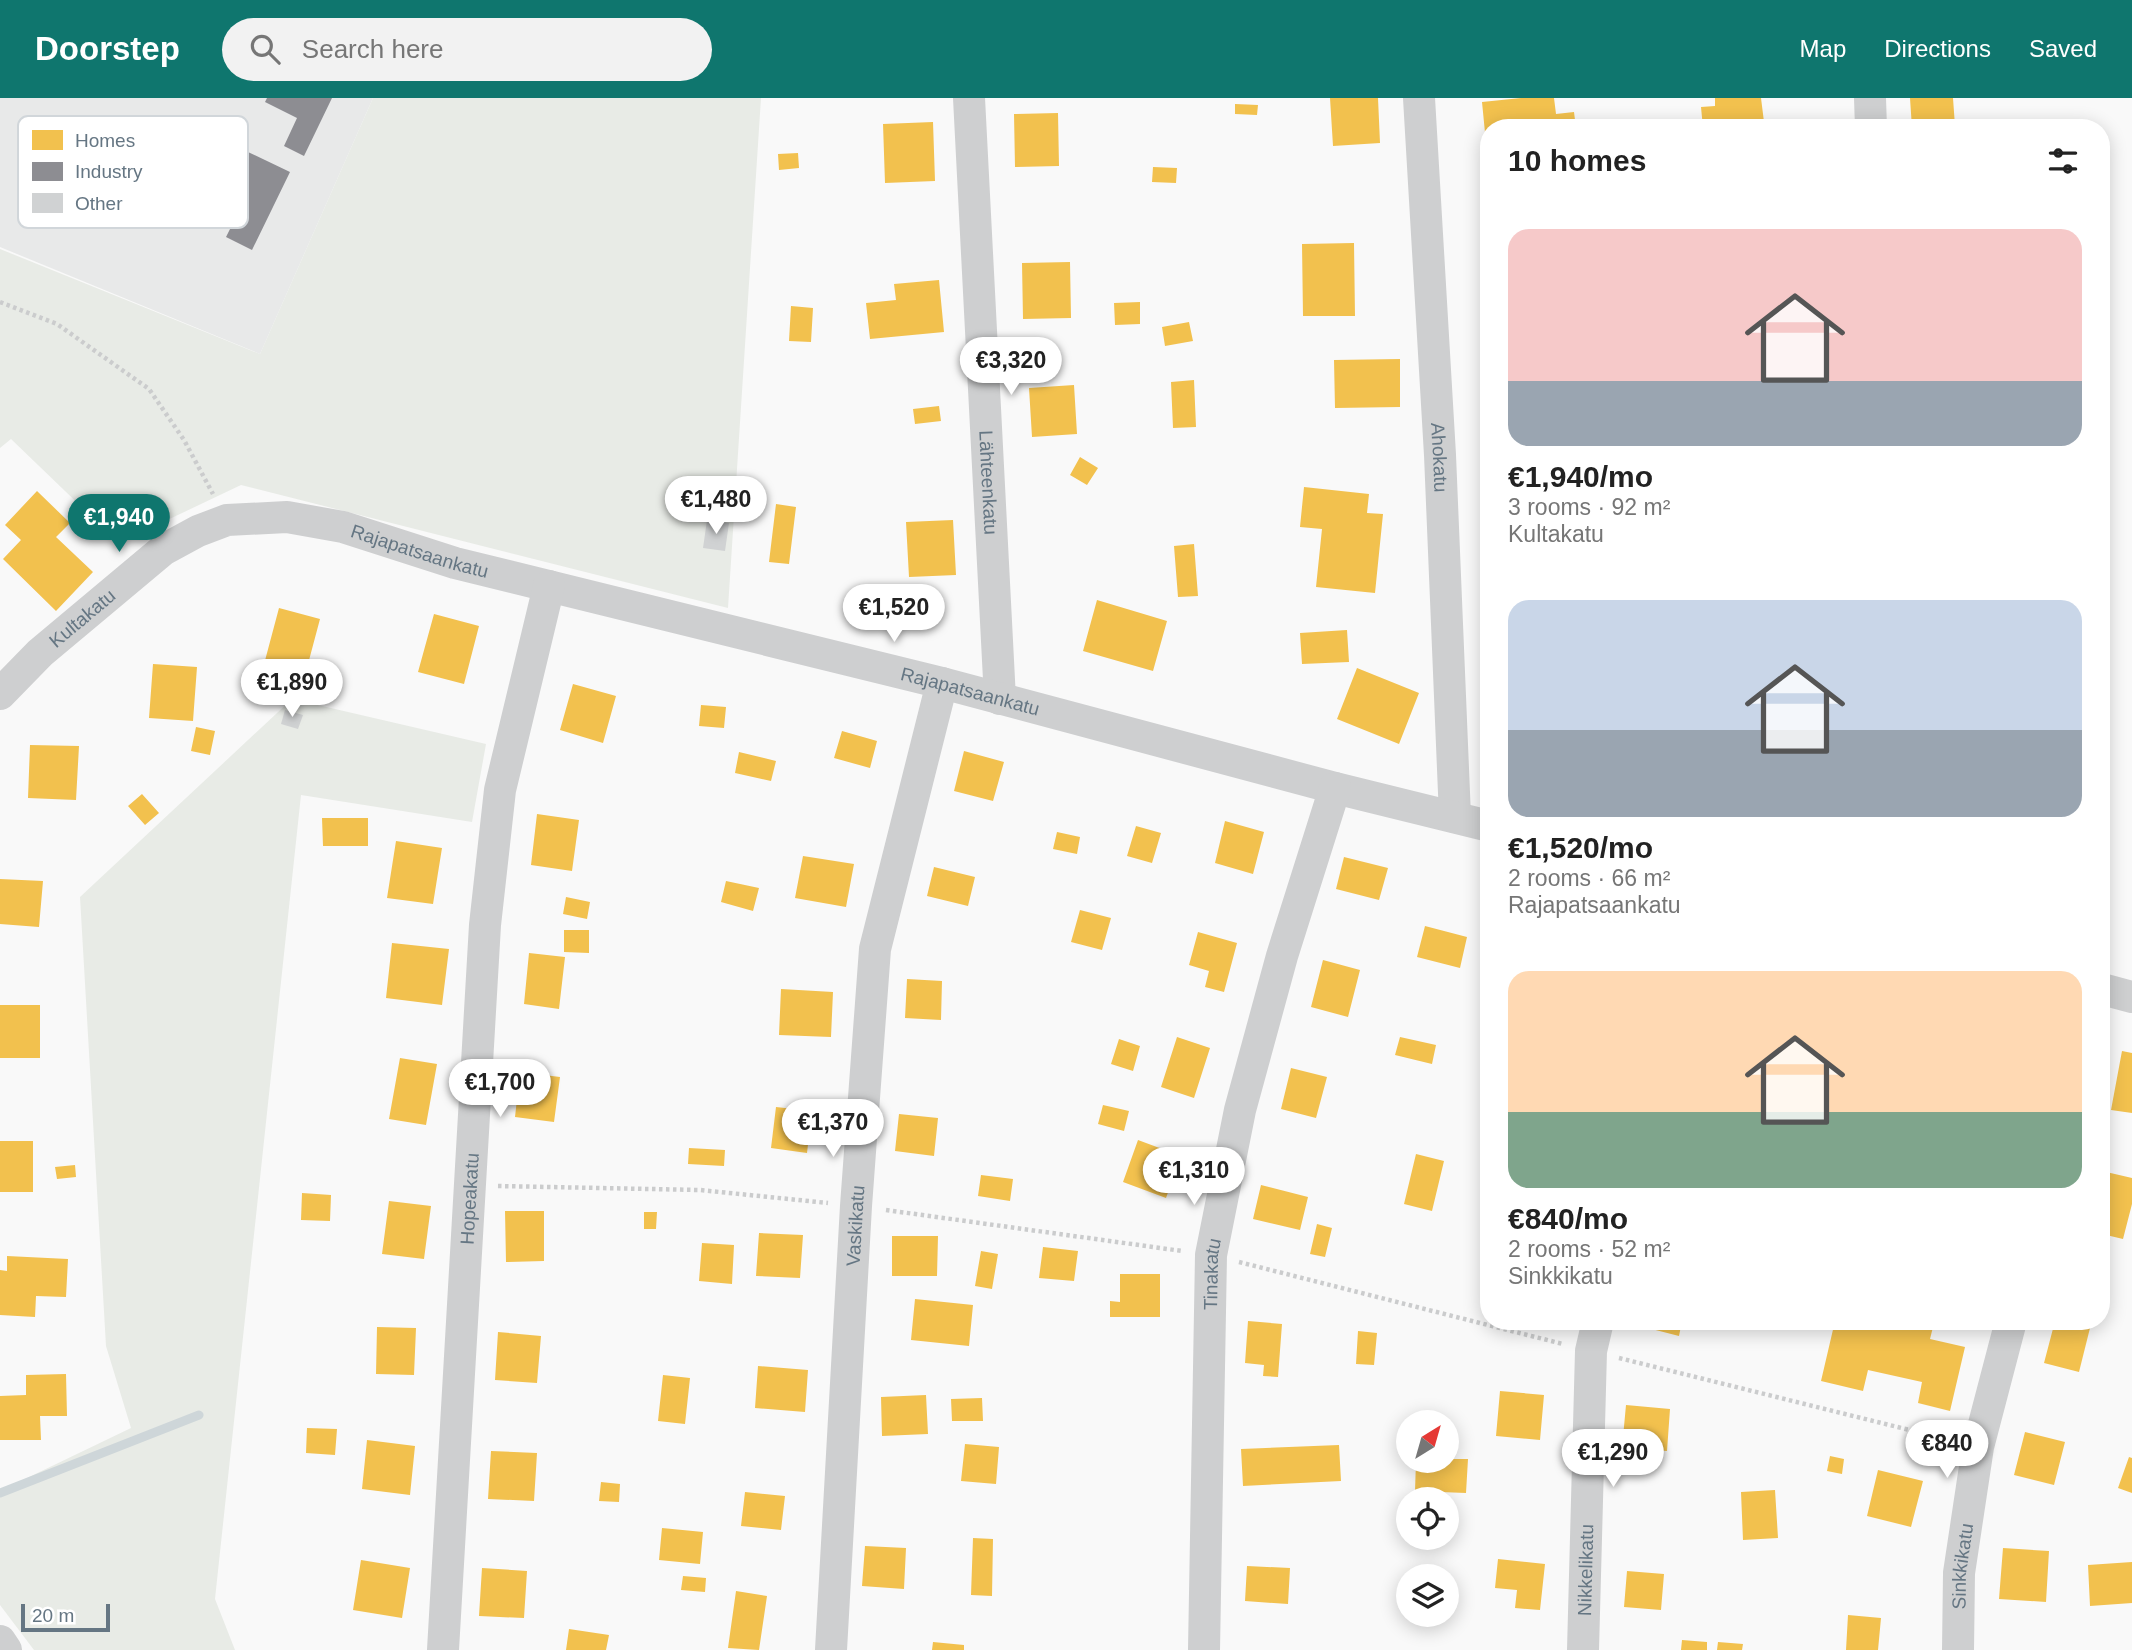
<!DOCTYPE html>
<meta charset="utf-8">
<style>
:root{--surface:#fff;--page:#f2f2f2;--text:#222;--muted:#767676;--accent:#0f766e}
body{margin:0;font-family:Arial,sans-serif;background:var(--page);color:var(--text);height:100vh;display:flex;flex-direction:column;font-size:26px;white-space:nowrap}
*{box-sizing:border-box;margin:0}
p{font-size:23px;color:var(--muted)}
.icon{flex:none;width:38px;height:38px;fill:none;stroke:currentColor;stroke-width:2;stroke-linecap:round;stroke-linejoin:round}
.map{position:relative;flex:1;overflow:hidden}
.sheet{position:absolute;left:1480px;top:21px;width:630px;height:1211px;display:flex;flex-direction:column;background:var(--surface);border-radius:28px;box-shadow:0 4px 18px #0003}
.sheet>*{flex:none}
.needle{width:46px;rotate:37deg}
.fabs{position:absolute;left:1396px;top:1312px;display:grid;gap:14px}
.fabs a{display:grid;place-items:center;width:63px;height:63px;border-radius:50%;background:var(--surface);box-shadow:0 4px 18px #0003;font-size:35px}
.scale{position:absolute;left:21px;bottom:18px;width:89px;box-sizing:border-box;padding-left:7px;border:4px solid #657683;border-top:0;font-size:19px;line-height:24px;white-space:nowrap;color:#657683;-webkit-text-stroke:5px #fff;paint-order:stroke}
.price{position:absolute;translate:-50% -60px;padding:0 16px;border-radius:24px;background:#fff;color:#222;font-size:23px;line-height:46px;filter:drop-shadow(0 2px 4px #0008)}
.price::after{content:'';position:absolute;left:50%;top:42px;width:21px;height:16px;margin-left:-10px;background:inherit;clip-path:polygon(0 0,100% 0,50% 100%)}
.price.on{background:var(--accent);color:#fff}
ul{padding:0;list-style:none}
li{display:grid;align-content:center;gap:14px;height:371px;padding:0 28px}
li span{display:grid;place-items:center;height:217px;border-radius:21px;color:#555}
li>.icon{margin-inline-start:auto}
span .icon{width:126px;height:126px;fill:#fffc;stroke-width:1}
li b{font-size:30px}
h2{display:flex;justify-content:space-between;align-items:center;height:84px;padding:0 28px;font-size:30px}
header{display:flex;align-items:center;gap:42px;box-sizing:border-box;height:98px;padding:0 35px;background:var(--accent);color:#fff}
header strong{font-size:33px}
nav{display:flex;gap:38px;margin-inline-start:auto;font-size:24px}
.search{width:490px;height:63px;background:var(--page);display:flex;align-items:center;gap:18px;box-sizing:border-box;padding:0 24px;border-radius:38px;color:var(--muted);font-size:26px}
.map>svg:first-child{display:block}
.built{fill:#e8e9e9}
.green{fill:#e8ebe6}
.homes{fill:#f2c14e}
.industry{fill:#8d8d92}
.lines{fill:none;stroke-linecap:round;stroke-linejoin:round}
.stream{stroke:#ced6d9;stroke-width:9}
.building{fill:#d0d2d3}
.path{stroke:#cbcccd;stroke-width:4.5;stroke-dasharray:3.5 3.5;stroke-linecap:butt}
.minor{stroke:#cecfd0;stroke-width:32}
.labels{text-anchor:middle;dominant-baseline:central;stroke-width:7;stroke-linejoin:round;paint-order:stroke}
.street-label{font-size:19px;fill:#657683;stroke:#fff}
.key{fill:#fff;stroke:#d1d6da;stroke-width:2}
.key-label{font-size:19px;fill:#657683}
</style>
<header>
<strong>Doorstep</strong>
<div class="search"><svg class="icon" aria-label="search" viewBox="0 0 24 24"><circle cx="10" cy="10" r="6"/><path d="M15 15l6 6"/></svg>Search here</div>
<nav><a>Map</a><a>Directions</a><a>Saved</a></nav>
</header>
<div class="map">
<svg width="2132" height="1552" viewBox="0 0 2132 1552">
<rect width="100%" height="100%" fill="#f9f9f9"/>
<!-- built -->
<path class="built" d="M0,0H373L260,256L0,149Z"/>
<!-- green -->
<path class="green" d="M373,0H761L728,510L241,387L119,445L11,341L0,350V151L260,256Z
M292,601L486,646L472,724L301,697L215,1501L235,1552H34L0,1507V1393L131,1330L106,1248L80,799Z"/>
<!-- homes -->
<path class="homes" d="M1330,0H1378L1380,45L1333,48Z
M1521,0H1554L1556,16L1574,14L1576,30H1489V55H1487L1482,4Z
M1715,0H1761L1764,24L1751,25V30H1703L1701,9L1715,8Z
M1910,0H1953L1955,28L1912,30Z
M1235,6L1258,7L1257,17L1235,16Z
M1058,15L1059,68L1015,69L1014,16Z
M933,24L935,83L885,85L883,26Z
M798,55L799,70L779,72L778,56Z
M1153,69L1177,70L1176,85L1152,84Z
M1354,145L1355,218H1303L1302,146Z
M1070,164L1071,220L1023,221L1022,165Z
M939,182L944,234L870,241L866,205L896,202L894,186Z
M1140,204V226L1115,227L1114,205Z
M791,208L813,210L811,244L789,243Z
M1189,224L1193,243L1165,248L1162,229Z
M1400,261V309L1335,310L1334,262Z
M1194,282L1196,329L1173,330L1171,284Z
M1074,287L1077,336L1032,339L1029,290Z
M939,308L941,323L915,326L913,311Z
M1080,359L1098,370L1087,387L1070,377Z
M1304,389L1369,396L1367,415L1383,416L1375,495L1316,489L1322,431L1300,429Z
M37,393L70,425L56,439L93,474L56,513L3,461L21,442L5,427Z
M776,406L796,409L789,466L769,464Z
M1489,417V468H1487L1482,418Z
M953,422L956,477L909,479L906,424Z
M1194,446L1198,498L1178,499L1174,448Z
M1097,502L1167,523L1153,573L1083,553Z
M279,510L320,521L304,581L263,570Z
M434,516L479,528L464,586L418,574Z
M1347,532L1349,564L1302,566L1300,535Z
M153,566L197,569L193,623L149,620Z
M1357,570L1419,595L1399,646L1337,621Z
M573,586L616,598L603,645L560,632Z
M701,607L726,609L724,630L699,628Z
M196,629L215,633L210,657L191,653Z
M842,633L877,643L870,670L834,660Z
M30,647L79,648L76,702L28,700Z
M964,653L1004,664L993,703L954,693Z
M739,654L776,663L771,683L735,675Z
M142,696L159,715L145,727L128,708Z
M537,716L579,722L572,773L531,767Z
M322,720H368V748H323Z
M1225,723L1264,734L1253,776L1215,765Z
M1136,728L1161,735L1152,765L1127,758Z
M1057,734L1080,739L1077,756L1053,751Z
M396,743L442,750L433,806L387,800Z
M803,758L854,766L846,809L795,800Z
M1344,759L1388,770L1379,802L1336,791Z
M934,769L975,779L968,808L927,798Z
M0,781L43,783L39,829L0,826Z
M726,783L759,790L753,813L721,804Z
M566,799L590,804L587,821L563,816Z
M1080,812L1111,820L1102,852L1071,844Z
M1425,828L1467,839L1460,870L1417,859Z
M564,832H589V855L564,854Z
M1198,834L1237,845L1224,894L1205,889L1209,873L1189,867Z
M392,845L449,851L442,907L386,900Z
M529,855L565,859L559,911L524,906Z
M1323,862L1360,872L1348,919L1311,909Z
M907,881L942,883L941,922L905,920Z
M781,891L833,894L831,939L779,937Z
M0,907H40V960H0Z
M1177,939L1210,950L1194,1000L1161,989Z
M1400,939L1436,947L1432,966L1395,957Z
M1119,941L1140,948L1133,973L1111,966Z
M2122,953L2132,955V1015L2111,1012Z
M400,960L437,966L426,1027L389,1021Z
M1291,970L1327,979L1316,1020L1281,1011Z
M520,974L560,979L554,1024L515,1019Z
M1103,1007L1129,1013L1124,1033L1098,1026Z
M776,1009L812,1013L807,1055L771,1050Z
M899,1016L938,1020L934,1058L895,1053Z
M1138,1042L1181,1058L1166,1100L1123,1084Z
M0,1043H33V1094H0Z
M689,1050L725,1052L724,1068L688,1066Z
M1416,1056L1444,1063L1432,1113L1404,1106Z
M75,1067L76,1079L57,1081L55,1069Z
M2102,1073L2132,1080V1106L2123,1141L2102,1136Z
M981,1077L1013,1081L1010,1103L978,1098Z
M1261,1087L1308,1099L1300,1132L1253,1121Z
M302,1095L331,1097L330,1123L301,1122Z
M389,1103L431,1108L424,1161L382,1156Z
M505,1113H544V1163L506,1164Z
M644,1114H657L656,1131H644Z
M1317,1126L1332,1130L1325,1159L1310,1156Z
M759,1135L803,1137L800,1180L756,1178Z
M892,1138H938L937,1178H892Z
M702,1145L734,1147L732,1186L699,1183Z
M1043,1149L1078,1153L1074,1183L1039,1180Z
M981,1153L998,1156L992,1191L975,1188Z
M7,1158L68,1161L66,1199L36,1198L35,1219L0,1217V1172L7,1173Z
M1120,1176H1160V1219H1110V1203L1120,1204Z
M915,1201L973,1207L969,1248L911,1242Z
M1248,1223L1282,1226L1278,1279L1263,1278L1264,1267L1245,1265Z
M1637,1223H1682L1679,1238L1636,1227Z
M1835,1223H1925L1934,1225L1930,1241L1965,1249L1950,1313L1918,1305L1922,1284L1868,1272L1863,1293L1821,1283Z
M2055,1223H2063L2090,1230L2079,1274L2044,1265Z
M377,1229L416,1230L414,1277L376,1276Z
M1358,1233L1377,1235L1374,1267L1356,1266Z
M498,1234L541,1238L537,1285L495,1282Z
M758,1268L808,1272L805,1314L755,1310Z
M66,1276L67,1318H40L41,1342H0V1298L26,1297V1277Z
M663,1277L690,1280L685,1326L658,1323Z
M1500,1293L1544,1297L1540,1342L1496,1338Z
M926,1297L928,1336L882,1338L881,1299Z
M982,1300L983,1323H952L951,1301Z
M1626,1307L1670,1311L1667,1353L1622,1350Z
M307,1330L337,1331L335,1357L306,1355Z
M2025,1334L2065,1344L2054,1387L2014,1377Z
M367,1342L415,1348L410,1397L362,1391Z
M965,1346L999,1349L996,1386L961,1383Z
M1339,1347L1341,1383L1243,1388L1241,1351Z
M491,1353L537,1355L534,1403L488,1401Z
M1830,1358L1844,1361L1842,1376L1827,1373Z
M2129,1359L2132,1360V1395L2118,1390Z
M1447,1361H1468L1466,1395L1415,1393L1416,1363H1447Z
M1878,1372L1923,1383L1911,1429L1867,1418Z
M601,1384L620,1386L619,1404L599,1403Z
M1775,1392L1778,1440L1743,1442L1741,1394Z
M745,1394L785,1398L781,1432L741,1428Z
M662,1430L703,1434L700,1466L659,1462Z
M973,1440L993,1441L992,1498L971,1497Z
M865,1448L906,1450L904,1491L862,1488Z
M2003,1450L2049,1453L2046,1504L1999,1501Z
M1498,1461L1545,1466L1540,1512L1515,1510L1517,1492L1495,1490Z
M361,1462L410,1470L402,1520L353,1512Z
M2132,1464V1505L2090,1508L2088,1467Z
M1247,1468L1290,1470L1288,1506L1245,1503Z
M482,1470L527,1473L524,1520L479,1518Z
M1627,1473L1664,1476L1661,1512L1624,1509Z
M683,1478L706,1480L705,1494L681,1492Z
M736,1493L767,1498L759,1552L728,1550Z
M1848,1517L1881,1520L1878,1552H1846Z
M569,1531L609,1537L606,1552H566Z
M1682,1542L1707,1544V1552H1681Z
M933,1544L964,1547V1552H932Z
M1718,1544L1743,1546L1742,1552H1717Z"/>
<!-- industry -->
<path class="industry" d="M267,0H332L304,58L284,48L297,20L265,4Z
M248,54L290,74L252,152L226,139L233,125L217,117Z"/>
<g class="lines">
<!-- stream -->
<path class="stream" d="M0,1395L199,1317"/>
</g>
<!-- building -->
<path class="building" d="M707,422L729,425L725,453L703,450Z
M285,612L303,617L298,631L281,626Z"/>
<g class="lines">
<!-- path -->
<path class="path" d="M0,204L57,226L149,291L184,342L213,396
M498,1088L700,1092L828,1105
M886,1112L1182,1153
M1239,1164L1563,1246
M1619,1260L1950,1342"/>
<!-- minor -->
<g class="minor">
<path id="s1" d="M969,0L1000,601"/>
<path id="s2" d="M1419,0L1440,357L1455,719"/>
<path d="M1870,0L1871,30"/>
<path id="s3" d="M0,596L40,555L163,452L198,433L227,422L287,419L343,429L455,465L942,585L1335,690L1489,728"/>
<path d="M2102,891L2132,899"/>
<path d="M0,1543L6,1552"/>
<path id="s4" d="M443,1552L485,827L500,692L549,488"/>
<path id="s5" d="M831,1552L856,1108L875,851L942,585"/>
<path id="s6" d="M1204,1552L1211,1157L1240,1012L1282,858L1335,690"/>
<path id="s7" d="M1583,1552L1591,1253L1598,1223"/>
<path id="s8" d="M1958,1552L1959,1475L1978,1349L2011,1223"/>
</g>
</g>
<g class="labels">
<!-- street labels -->
<g class="street-label">
<text stroke="none"><textPath href="#s2" startOffset="360">Ahokatu</textPath></text>
<text stroke="none"><textPath href="#s1" startOffset="385">Lähteenkatu</textPath></text>
<text stroke="none"><textPath href="#s3" startOffset="486">Rajapatsaankatu</textPath></text>
<text stroke="none"><textPath href="#s3" startOffset="112">Kultakatu</textPath></text>
<text stroke="none"><textPath href="#s3" startOffset="1054">Rajapatsaankatu</textPath></text>
<text stroke="none"><textPath href="#s4" startOffset="452">Hopeakatu</textPath></text>
<text stroke="none"><textPath href="#s5" startOffset="425">Vaskikatu</textPath></text>
<text stroke="none"><textPath href="#s6" startOffset="376">Tinakatu</textPath></text>
<text stroke="none"><textPath href="#s8" startOffset="84">Sinkkikatu</textPath></text>
<text stroke="none"><textPath href="#s7" startOffset="80">Nikkelikatu</textPath></text>
</g>
</g>
<!-- legend -->
<rect x="18" y="18" width="230" height="112" rx="10" class="key"/>
<rect x="32" y="32" width="31" height="20" fill="#f2c14e"/>
<rect x="32" y="64" width="31" height="19" fill="#8d8d92"/>
<rect x="32" y="95" width="31" height="20" fill="#d0d2d3"/>
<g class="key-label">
<text x="75" y="49">Homes</text>
<text x="75" y="80">Industry</text>
<text x="75" y="112">Other</text>
</g>
</svg>
<div class="fabs">
<a><svg class="needle" viewBox="-14 -14 28 28"><path d="M0-13l5 13h-10z" fill="#e53935"/><path d="M0 13l5-13h-10z" fill="#767676"/></svg></a>
<a><svg class="icon" aria-label="locate" viewBox="0 0 24 24"><circle cx="12" cy="12" r="6"/><path d="M12 2v4M12 18v4M2 12h4M18 12h4"/></svg></a>
<a><svg class="icon" aria-label="layers" viewBox="0 0 24 24"><path d="M12 4l9 5-9 5-9-5zM3 14l9 5 9-5"/></svg></a>
</div>
<div class="scale">20 m</div>
<b class="price" style="left:1011px;top:299px">€3,320</b>
<b class="price" style="left:716px;top:438px">€1,480</b>
<b class="price on" style="left:119px;top:456px">€1,940</b>
<b class="price" style="left:894px;top:546px">€1,520</b>
<b class="price" style="left:292px;top:621px">€1,890</b>
<b class="price" style="left:500px;top:1021px">€1,700</b>
<b class="price" style="left:833px;top:1061px">€1,370</b>
<b class="price" style="left:1194px;top:1109px">€1,310</b>
<b class="price" style="left:1947px;top:1382px">€840</b>
<b class="price" style="left:1613px;top:1391px">€1,290</b>
<section class="sheet">
<h2>10 homes<svg class="icon" aria-label="filters" viewBox="0 0 24 24"><path d="M4 7h16M4 17h16"/><circle cx="9" cy="7" r="2"/><circle cx="15" cy="17" r="2"/></svg></h2>
<ul>
<li><span style="background:linear-gradient(#f6c9c9 70%,#9aa5b1 0)"><svg class="icon" aria-label="home" viewBox="0 0 24 24"><path d="M3 11l9-7 9 7M6 9v11h12V9"/></svg></span><div><b>€1,940/mo</b><p>3 rooms · 92 m²</p><p>Kultakatu</p></div></li>
<li><span style="background:linear-gradient(#c9d6e8 60%,#9aa5b1 0)"><svg class="icon" aria-label="home" viewBox="0 0 24 24"><path d="M3 11l9-7 9 7M6 9v11h12V9"/></svg></span><div><b>€1,520/mo</b><p>2 rooms · 66 m²</p><p>Rajapatsaankatu</p></div></li>
<li><span style="background:linear-gradient(#ffd9b3 65%,#7fa58c 0)"><svg class="icon" aria-label="home" viewBox="0 0 24 24"><path d="M3 11l9-7 9 7M6 9v11h12V9"/></svg></span><div><b>€840/mo</b><p>2 rooms · 52 m²</p><p>Sinkkikatu</p></div></li>
</ul>
</section>
</div>
